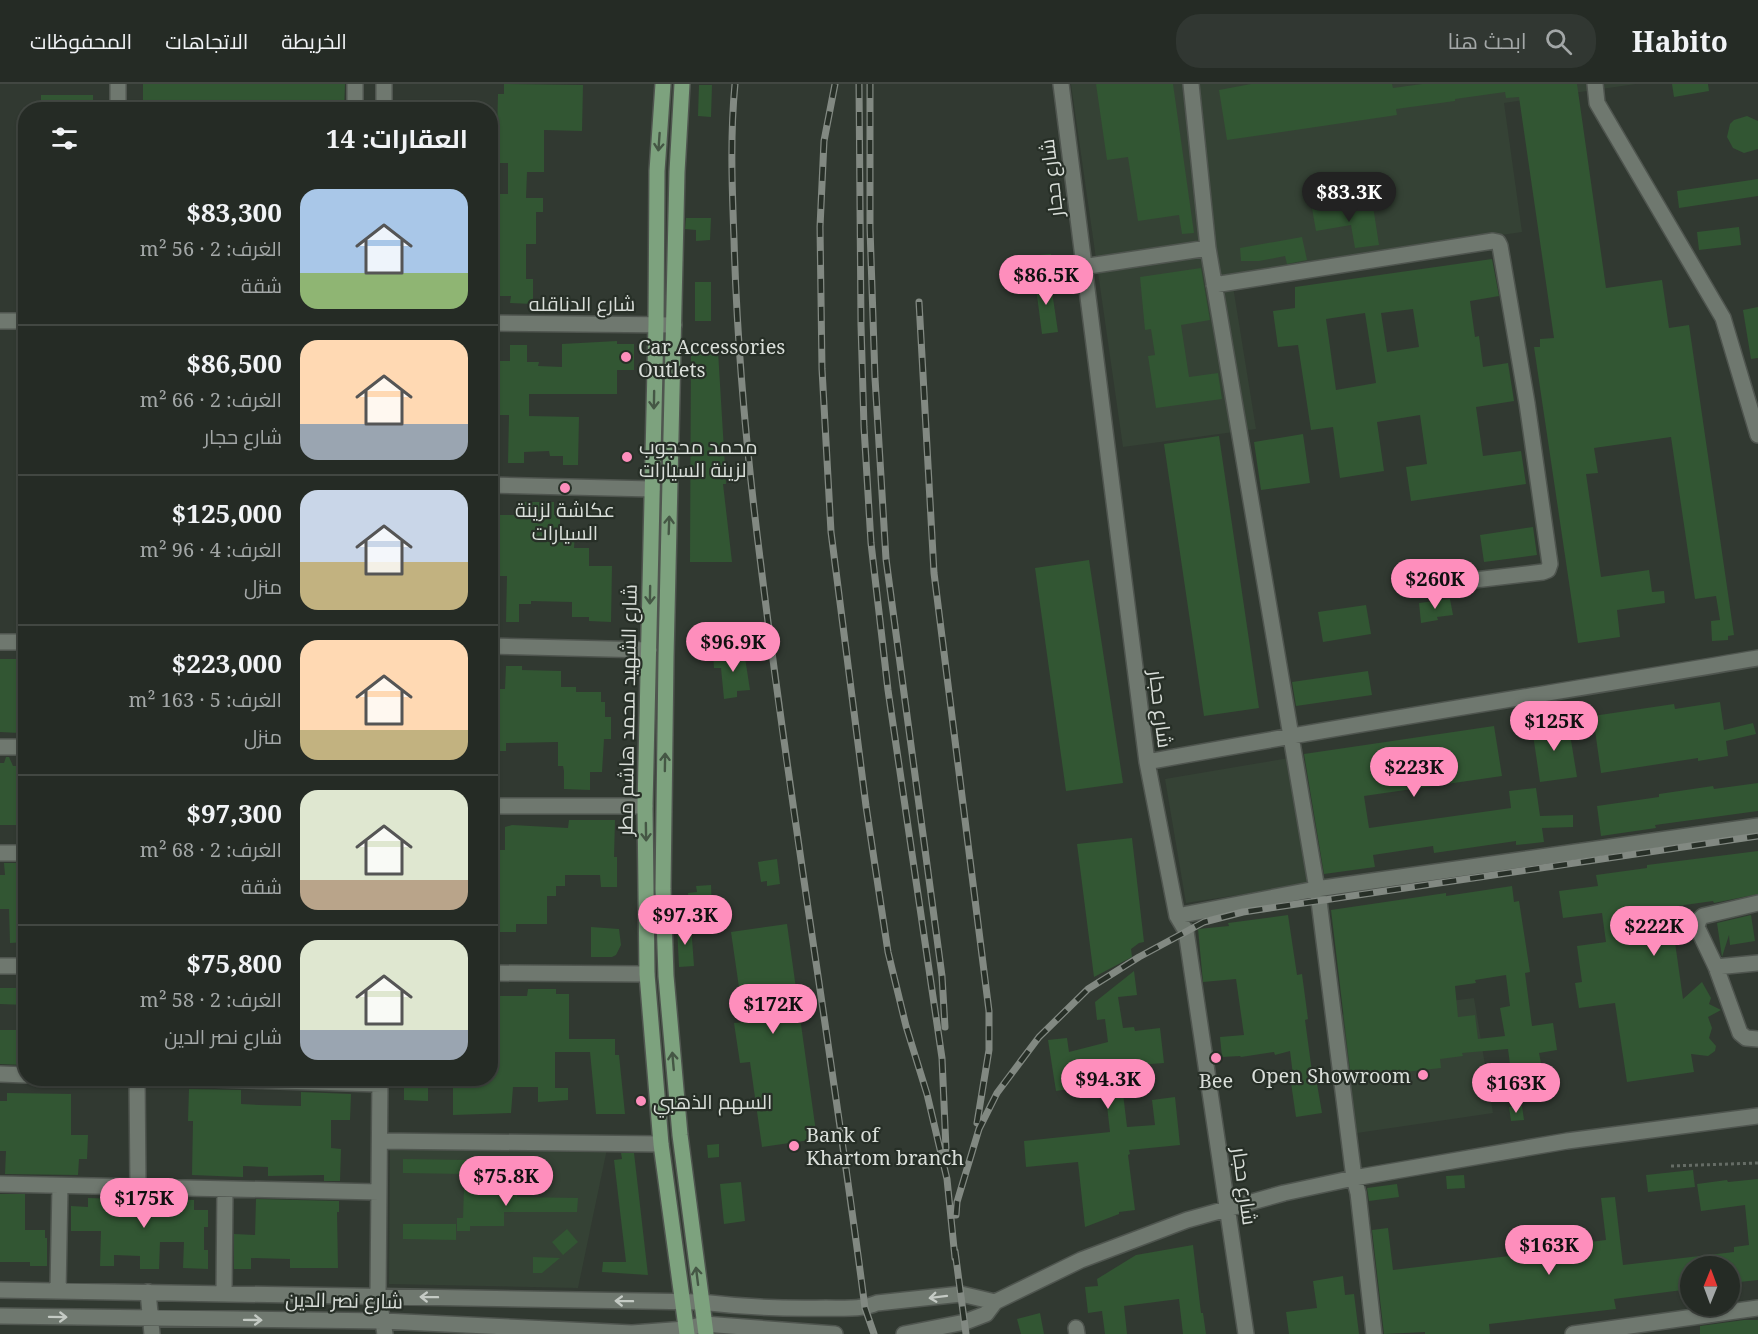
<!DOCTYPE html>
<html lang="ar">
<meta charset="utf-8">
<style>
:root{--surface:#252b25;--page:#313732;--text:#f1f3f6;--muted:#a3a7a7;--line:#424742;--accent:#fe8ebc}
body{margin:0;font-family:"Noto Serif",Cairo,serif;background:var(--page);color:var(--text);direction:rtl;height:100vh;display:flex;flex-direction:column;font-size:22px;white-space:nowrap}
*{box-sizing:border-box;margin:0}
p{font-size:20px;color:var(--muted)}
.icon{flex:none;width:33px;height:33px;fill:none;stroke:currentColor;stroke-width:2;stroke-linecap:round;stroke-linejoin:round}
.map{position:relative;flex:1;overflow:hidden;direction:ltr}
.drawer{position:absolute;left:18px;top:18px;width:480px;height:984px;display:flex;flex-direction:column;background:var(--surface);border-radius:24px;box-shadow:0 2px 4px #0004,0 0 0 2px var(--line);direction:rtl}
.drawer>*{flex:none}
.needle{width:39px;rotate:1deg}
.fabs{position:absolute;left:1680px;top:1172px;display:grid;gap:12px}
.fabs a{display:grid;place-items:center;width:60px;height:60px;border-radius:50%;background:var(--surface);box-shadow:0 2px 4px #0004,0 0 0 2px var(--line);font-size:30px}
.price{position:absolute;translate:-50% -51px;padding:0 14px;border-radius:21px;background:var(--accent);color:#111;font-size:20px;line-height:39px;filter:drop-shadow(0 2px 3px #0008)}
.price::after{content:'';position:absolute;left:50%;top:36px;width:18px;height:14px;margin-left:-9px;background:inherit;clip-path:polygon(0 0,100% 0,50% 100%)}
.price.current{background:#222;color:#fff}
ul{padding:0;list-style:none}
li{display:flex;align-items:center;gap:18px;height:150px;padding:0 30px}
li+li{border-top:2px solid var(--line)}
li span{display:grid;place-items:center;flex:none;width:168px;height:120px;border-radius:18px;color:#555}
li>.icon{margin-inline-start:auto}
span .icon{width:72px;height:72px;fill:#fffc;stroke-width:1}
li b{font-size:26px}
h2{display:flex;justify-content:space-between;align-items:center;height:72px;padding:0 30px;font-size:26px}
header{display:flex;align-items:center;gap:36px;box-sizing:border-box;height:84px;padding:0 30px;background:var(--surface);border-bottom:2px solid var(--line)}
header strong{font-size:28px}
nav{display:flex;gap:33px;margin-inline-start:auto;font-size:21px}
.search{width:420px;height:54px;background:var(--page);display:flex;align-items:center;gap:15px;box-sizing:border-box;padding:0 21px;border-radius:24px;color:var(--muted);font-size:22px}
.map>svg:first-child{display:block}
.built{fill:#354235}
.building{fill:#325633;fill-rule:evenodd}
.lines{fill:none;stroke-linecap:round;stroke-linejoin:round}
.minor-casing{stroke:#4f554f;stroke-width:18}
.major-casing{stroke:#4f554f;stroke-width:18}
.path{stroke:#656c65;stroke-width:3;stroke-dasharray:3 3;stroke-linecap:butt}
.minor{stroke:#6f786f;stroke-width:15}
.major{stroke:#7da27e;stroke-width:15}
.rail-casing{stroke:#828982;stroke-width:7}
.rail{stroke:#272f27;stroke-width:4.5;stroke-dasharray:14;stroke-linecap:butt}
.oneway{stroke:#455745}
.oneway2{stroke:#c4cac4}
.poi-dot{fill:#fe8ebc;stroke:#272f27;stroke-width:2}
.labels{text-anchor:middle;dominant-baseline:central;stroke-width:4.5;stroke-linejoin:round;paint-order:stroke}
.street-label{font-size:20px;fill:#d9ded9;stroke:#272f27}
.poi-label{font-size:20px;fill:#d9ded9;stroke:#272f27;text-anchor:start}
</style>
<header>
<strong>Habito</strong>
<div class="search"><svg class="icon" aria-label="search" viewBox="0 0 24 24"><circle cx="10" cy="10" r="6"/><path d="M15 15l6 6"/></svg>ابحث هنا</div>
<nav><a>الخريطة</a><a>الاتجاهات</a><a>المحفوظات</a></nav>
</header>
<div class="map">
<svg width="1758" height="1250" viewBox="0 0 1758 1250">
<rect width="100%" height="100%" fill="#313931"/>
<!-- built -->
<path class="built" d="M1071,0H1636L1504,19L1522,148L1231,190L1256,345L1123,363Z
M1295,673L1317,799L1186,819L1165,695Z
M1474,914L1493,1029L1357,1049L1339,931Z
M390,1064L607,1065L578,1204L389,1200Z"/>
<!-- building -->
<path class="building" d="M143,0H345L344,26H143Z
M504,0L583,1L582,47L544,46V88H527L526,114H543V128H536V160H526V195H533V220L510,219L511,212H490V110H508V79H490V56H494V51H497L498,10H504Z
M1096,0H1173L1194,149L1182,150L1179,131L1138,137L1128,73L1107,76Z
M1251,0H1392L1393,4L1422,0H1577L1606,204L1662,196L1669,244L1689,241L1734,551L1728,552V556L1712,557L1711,537L1720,536L1716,512L1695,515L1671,353L1594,364L1598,389L1586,390L1601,493L1649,486L1652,508L1664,507L1665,519L1617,526L1620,553L1578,559L1534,263H1540V255L1554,254L1519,13L1506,14L1505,8L1455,15V17L1396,25L1397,31L1227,56L1219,6Z
M1672,0H1708L1709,7L1674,13Z
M699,1H712L711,33L698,32Z
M41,11H93V26H41Z
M1747,32L1758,37V65L1744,69L1733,64L1727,53L1730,40L1734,36Z
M1758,95V112L1679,124L1677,107Z
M1334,121L1335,127L1373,122L1379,161L1355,164L1351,141L1316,147L1312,124Z
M686,134H711L710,156L696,157V146L685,145Z
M1739,143L1741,161L1699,166L1697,148Z
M1302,153L1307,176L1287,180L1285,172L1259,177H1241L1240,164Z
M1051,170L1054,188L1041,190L1039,171Z
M1492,175L1499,212L1470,217L1475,253L1479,252L1483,283L1508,279L1514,317L1476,323L1483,372L1521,367L1526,400L1411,417L1406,383L1427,380L1420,331L1377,338L1384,387L1340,394L1333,343L1311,346L1298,261L1278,263L1273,227L1295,224V203ZM1413,225L1419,263L1387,268L1381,229ZM1365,229L1376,299L1336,306L1326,235Z
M1201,184L1210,236L1181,241L1189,293L1218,289L1222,315L1156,324L1148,272L1155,271L1151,245L1145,246L1140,193Z
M1050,194L1058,248L1042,250L1035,196Z
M695,198H711V237H695Z
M1758,223V274L1751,275L1743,226Z
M617,257V260H634V286H617V310H529V332L579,333L578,381H563V372H550L549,367L524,368V379H508L509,331H500V321H490V289H495V277H510V261H527V278H539L538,282L562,283V260Z
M718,267L726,400H723L732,478H690L691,268Z
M1303,350L1310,399L1261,406L1254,358Z
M1219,352L1259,624L1204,632L1164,360Z
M522,418H554V431H560V449H575L574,464H589V482H612L611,538L589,537V533H572V518L531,517V520H519V538H506L507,492H490V431H522Z
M1533,443L1537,471L1484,478L1480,451Z
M1089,476L1123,699L1066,707L1035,484Z
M1450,515L1453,531L1437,533L1438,536L1421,539L1419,519Z
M1366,521L1371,550L1323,558L1318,528Z
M744,567L750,606L737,607V613L724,615L721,584H714L713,571Z
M0,575H26V629H20V649L0,648Z
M506,582H522V586L561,587V603H576V608H601V618H605V633H611V655H604L602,688H590V706L564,705V687L563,682H558V658L506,659V667H491V651H497L498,628H490V605H505Z
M1368,587L1372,611L1296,622L1292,598Z
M1720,618L1724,646L1753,639L1756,650L1726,657L1728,672L1698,677V674L1601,689L1593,632L1674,620L1675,625Z
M1568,638L1577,693L1540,698L1532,644Z
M1494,642L1502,692L1364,712L1369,744L1511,724L1509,707L1536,704L1540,732L1573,731V743L1542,744L1544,758L1516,761V757L1434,769L1433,762L1373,771L1375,783L1324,790L1304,670Z
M6,673H9L13,682H26V704H17L16,741H0V679H4Z
M1758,699V727L1655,741L1656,744L1601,752L1597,722L1659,713V710L1713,702L1714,705Z
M569,736H615L614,773H617V803H601L600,791H565V802H556V812H547V840H516V848H495V840H490V766H505V743L512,741L568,744Z
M1132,754L1144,858L1139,859L1131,865L1132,873L1094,893L1077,760Z
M1758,767V810L1714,819L1713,817L1670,823L1683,915L1702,898L1711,914L1709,920L1721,926L1708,933L1712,944L1709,954L1716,962L1715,967L1708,972L1691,970L1694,988L1627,998L1615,919L1579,924L1575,899L1582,898L1577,862L1606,858L1602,829L1563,834L1559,807L1598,802L1596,791L1647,784V781Z
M777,775L780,800L767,802V797L761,798L758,778Z
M4,779H26V858L10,859L9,825H0V791H5Z
M711,801L712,825L689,826L688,809L697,808L696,802Z
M1512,802L1514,818L1519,817L1530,888L1525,889L1532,942L1553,939L1557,966L1539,969L1542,984L1511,988L1508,965L1462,969L1463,972L1440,975L1441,984L1351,994L1331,826L1446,809V812ZM1506,891L1510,922L1500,924L1505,952L1478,955L1475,931L1458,933L1455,902L1476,899L1475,896Z
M1288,831L1297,891L1302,890L1308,935L1305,936L1312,988H1315L1322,1029L1296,1033L1290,992L1293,991L1290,967L1275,971L1274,968L1241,973L1240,972L1222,973L1220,953L1244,951L1236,895L1203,898L1198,845L1229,842L1228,839Z
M1751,831L1755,857L1730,861L1729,851L1722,873L1717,839Z
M787,840L817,1055L762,1063L750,978L740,979L734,939L744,938L731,848Z
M691,841L694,882L679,883L677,842Z
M591,843L619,845L621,861L616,871L612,873H591Z
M1134,887L1137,911L1118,913L1123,944L1134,943L1135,947L1160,944L1164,979L1137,981L1140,998L1122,1001L1127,1043L1155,1041L1152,1016L1175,1013L1180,1061L1129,1066L1130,1070L1128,1071L1135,1126L1119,1128V1130L1085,1143L1078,1078L1026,1083L1024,1057L1110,1048L1105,1004L1093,1006L1092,994L1068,997L1069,1005L1056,1007L1048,956L1067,954L1069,968L1108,958L1105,935L1097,936L1095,918Z
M0,904H26V921L0,920Z
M528,905H556V910H569V955H615V971H619L625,1030H596L590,968H555V1004H568V1016L538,1018V1003H513L511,1029L453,1031V994H490V912H527Z
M0,946H25L24,981L0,980Z
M404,994H428V1017L404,1016Z
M189,1005L241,1006V1020L259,1021L301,1022V1008L351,1010L350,1036H331V1064L341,1065L340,1097H324V1091L268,1092V1083L243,1082V1093L192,1091L193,1037H188Z
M7,1009L71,1010V1051H88L87,1075H79L78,1091L5,1090L6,1067H0V1017H7Z
M1522,1022L1524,1036L1511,1037L1509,1023Z
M719,1060V1073L708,1074L707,1061Z
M621,1069H634L648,1191L602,1188L603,1178H626L614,1076L622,1075Z
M403,1075L466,1076V1090L403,1089Z
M1693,1086L1695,1103L1648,1108L1646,1091Z
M1464,1091L1465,1104L1447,1105L1446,1092Z
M1758,1095V1196L1730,1199V1182H1690V1205L1614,1215L1616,1225L1489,1240L1490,1250H1425V1248L1384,1250L1372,1146L1388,1144L1393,1186L1550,1167L1549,1163L1606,1156L1601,1114L1615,1113L1623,1181L1734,1168V1163L1749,1161L1745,1121L1701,1127L1697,1100L1727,1096L1728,1098Z
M741,1098L745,1137L724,1140L720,1100Z
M1397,1100L1399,1113L1369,1117L1367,1104Z
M464,1105H517V1113L578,1114L577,1128H504V1142H470V1147H457V1134H463Z
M0,1110H25V1146H45V1154H47V1182H30V1178H0Z
M116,1112L140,1113V1124H163V1115L194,1116V1126H208V1143H204V1166H208V1185L183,1184L184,1158H160L159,1185H140V1172L114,1171V1182H100L101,1147H71V1122L88,1123V1114L116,1115Z
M256,1115L339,1117V1128H337L338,1184H290V1175L251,1174V1185H234V1150L255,1151Z
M403,1140H456V1156L403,1155Z
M567,1145L578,1158L563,1171L552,1158Z
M1193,1161L1201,1229H1203L1206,1250H1183L1179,1215L1124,1222L1127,1250H1105L1102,1227L1088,1229L1085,1203L1098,1202L1097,1195L1136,1171Z
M533,1173L560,1174L542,1189H533Z
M1343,1192L1345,1211L1354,1210L1359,1250H1289L1286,1228L1317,1224L1313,1197Z
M1040,1229L1044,1250H1021L1017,1235Z
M1744,1236H1758V1250H1700V1242Z"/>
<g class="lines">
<!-- minor casing -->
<g class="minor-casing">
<path id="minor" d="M1061,0L1147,678L1177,832L1186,847L1246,1250
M1191,0L1208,164L1319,817L1354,1094L1358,1109L1374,1250
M1595,0L1597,19L1723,234L1758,351
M118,26V0
M355,26V0
M384,26V0
M1082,183L1208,164
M1214,201L1493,157L1498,158L1500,162L1527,319L1550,480L1548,486L1543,488L1449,499
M0,237H26
M490,239L674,241
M490,401L652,405
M0,558H26
M490,562L649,566
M0,663H26
M1147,678C1350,640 1554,609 1758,574
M490,722H645
M0,769H26
M1758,819L1703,832L1699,836L1697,843L1716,883L1740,949L1746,954L1758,955
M1177,832L1316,805L1758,742
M0,882H26
M1716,883L1758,879
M490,889L647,890
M0,990L26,991
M137,994L138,1102
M180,994L380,1000
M380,994L378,1211L385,1250
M380,1057L661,1060
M0,1100L379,1108
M0,1206L700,1218C742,1223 784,1225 826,1224C844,1224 861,1226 877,1219L961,1210L995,1218
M58,1207L60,1102
M148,1208L152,1250
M224,1209L225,1105
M0,1232L383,1237L632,1249L686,1245L704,1240L835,1250
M1076,1244L1077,1250
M904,1250L965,1238L986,1230L995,1218L1081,1176L1187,1136L1284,1109L1354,1094L1567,1057L1758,1032
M1573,1250L1758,1224"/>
</g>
<!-- major casing -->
<g class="major-casing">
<path id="major" d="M663,0L657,87L656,240L645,722L647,890L661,1060L687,1250
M682,0L677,88L666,573L663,805L666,892L680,1051L706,1250"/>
</g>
<!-- path -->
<path class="path" d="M1671,1082L1758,1079"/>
<!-- minor -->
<use href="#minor" class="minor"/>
<!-- major -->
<use href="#major" class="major"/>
<!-- rail casing -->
<g class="rail-casing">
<path id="rail" d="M735,0C730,52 732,103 734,155C737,264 747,373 761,482C791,730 833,976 865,1224L874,1250
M835,0L824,57L820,143L822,285L831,448L866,722L888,868L906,942L927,1010L947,1095L955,1174
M859,0L861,241L864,343L871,459L888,606L942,974L946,1065
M870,0V144L875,294L886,475L942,892L945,943
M919,218L934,489L989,927V966L977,1039
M956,1131L957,1118L979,1045L997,1009L1039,953L1088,905L1139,873L1204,838L1243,828L1758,752
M955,1167L966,1250"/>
</g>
<!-- rail -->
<use href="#rail" class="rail"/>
</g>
<!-- one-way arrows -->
<defs><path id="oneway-shaft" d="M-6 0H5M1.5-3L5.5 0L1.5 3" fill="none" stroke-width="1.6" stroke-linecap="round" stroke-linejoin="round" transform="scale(1.5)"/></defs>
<g class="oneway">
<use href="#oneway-shaft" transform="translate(659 58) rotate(94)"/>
<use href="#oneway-shaft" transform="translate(654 316) rotate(91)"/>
<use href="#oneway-shaft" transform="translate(669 441) rotate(-88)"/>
<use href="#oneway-shaft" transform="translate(650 511) rotate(91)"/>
<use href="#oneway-shaft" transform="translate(665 678) rotate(-89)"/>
<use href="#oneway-shaft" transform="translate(646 748) rotate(89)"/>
<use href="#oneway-shaft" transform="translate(673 977) rotate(-95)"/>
<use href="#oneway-shaft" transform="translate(697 1192) rotate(-97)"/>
</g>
<g class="oneway2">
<use href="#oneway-shaft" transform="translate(429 1213) rotate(-179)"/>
<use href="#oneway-shaft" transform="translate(938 1213) rotate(173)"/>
<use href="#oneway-shaft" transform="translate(624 1217) rotate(-179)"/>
<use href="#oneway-shaft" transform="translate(58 1233) rotate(1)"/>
<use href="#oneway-shaft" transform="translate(253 1236) rotate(1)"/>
</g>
<!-- markers -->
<g class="poi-dot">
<circle cx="626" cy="273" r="6"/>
<circle cx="627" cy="373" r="6"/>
<circle cx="565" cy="404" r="6"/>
<circle cx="1216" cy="974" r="6"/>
<circle cx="1423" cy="991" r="6"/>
<circle cx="641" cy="1017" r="6"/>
<circle cx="794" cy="1062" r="6"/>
</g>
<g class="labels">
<!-- street labels -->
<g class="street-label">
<text transform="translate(1051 94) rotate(-97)">شارع حجار</text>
<text x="582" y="219">شارع الدناقله</text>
<text transform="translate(1161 625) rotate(83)">شارع حجار</text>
<text transform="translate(627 626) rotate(-89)">شارع الشهيد محمد هاشم مطر</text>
<text transform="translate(1245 1102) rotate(82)">شارع حجار</text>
<text transform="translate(344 1216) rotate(1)">شارع نصر الدين</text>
</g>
<!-- poi labels -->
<g class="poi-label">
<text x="638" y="262">Car Accessories<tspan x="638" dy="23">Outlets</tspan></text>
<text x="639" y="362">محمد محجوب<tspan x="639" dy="23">لزينة السيارات</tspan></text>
<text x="565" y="425" text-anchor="middle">عكاشة لزينة<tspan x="565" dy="23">السيارات</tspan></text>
<text x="1411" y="991" text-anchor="end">Open Showroom</text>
<text x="1216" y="996" text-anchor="middle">Bee</text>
<text x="653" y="1017">السهم الذهبي</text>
<text x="806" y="1050">Bank of<tspan x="806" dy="23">Khartom branch</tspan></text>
</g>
</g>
</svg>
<div class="fabs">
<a><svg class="needle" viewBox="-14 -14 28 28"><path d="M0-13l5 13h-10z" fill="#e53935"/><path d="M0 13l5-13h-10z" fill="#a3a7a7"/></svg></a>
</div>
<b class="price current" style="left:1349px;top:139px">$83.3K</b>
<b class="price" style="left:1046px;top:222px">$86.5K</b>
<b class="price" style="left:1435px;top:526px">$260K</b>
<b class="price" style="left:733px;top:589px">$96.9K</b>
<b class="price" style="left:1554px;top:668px">$125K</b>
<b class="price" style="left:1414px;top:714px">$223K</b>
<b class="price" style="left:685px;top:862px">$97.3K</b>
<b class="price" style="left:1654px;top:873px">$222K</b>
<b class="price" style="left:773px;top:951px">$172K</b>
<b class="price" style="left:1108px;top:1026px">$94.3K</b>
<b class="price" style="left:1516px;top:1030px">$163K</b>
<b class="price" style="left:506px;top:1123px">$75.8K</b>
<b class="price" style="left:144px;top:1145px">$175K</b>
<b class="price" style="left:1549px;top:1192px">$163K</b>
<section class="drawer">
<h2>العقارات: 14<svg class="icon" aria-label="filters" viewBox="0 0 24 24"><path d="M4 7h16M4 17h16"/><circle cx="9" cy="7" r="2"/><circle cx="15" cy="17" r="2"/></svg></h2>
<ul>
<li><span style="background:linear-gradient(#a9c7e8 70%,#8fb573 0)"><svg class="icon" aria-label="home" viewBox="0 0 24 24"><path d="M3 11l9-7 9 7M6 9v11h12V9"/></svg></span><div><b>$83,300</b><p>الغرف: 2 · 56 m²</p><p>شقة</p></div></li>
<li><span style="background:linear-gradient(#ffd9b3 70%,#9aa5b1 0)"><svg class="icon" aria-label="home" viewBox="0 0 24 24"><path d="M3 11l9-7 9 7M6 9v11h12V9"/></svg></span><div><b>$86,500</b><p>الغرف: 2 · 66 m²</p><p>شارع حجار</p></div></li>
<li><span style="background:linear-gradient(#c9d6e8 60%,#c2b280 0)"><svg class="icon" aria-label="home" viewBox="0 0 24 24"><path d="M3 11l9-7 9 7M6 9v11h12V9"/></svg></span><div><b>$125,000</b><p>الغرف: 4 · 96 m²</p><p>منزل</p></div></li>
<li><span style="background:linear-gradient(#ffd9b3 75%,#c2b280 0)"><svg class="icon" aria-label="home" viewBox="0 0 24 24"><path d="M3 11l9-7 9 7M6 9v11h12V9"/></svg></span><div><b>$223,000</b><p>الغرف: 5 · 163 m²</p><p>منزل</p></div></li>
<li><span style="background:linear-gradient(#dfe7d0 75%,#b9a48a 0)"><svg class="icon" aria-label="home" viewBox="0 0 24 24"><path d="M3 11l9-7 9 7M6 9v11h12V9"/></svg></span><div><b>$97,300</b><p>الغرف: 2 · 68 m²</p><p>شقة</p></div></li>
<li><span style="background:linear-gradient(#dfe7d0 75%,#9aa5b1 0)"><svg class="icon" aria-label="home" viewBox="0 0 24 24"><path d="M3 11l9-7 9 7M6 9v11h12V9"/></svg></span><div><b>$75,800</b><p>الغرف: 2 · 58 m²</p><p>شارع نصر الدين</p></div></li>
</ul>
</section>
</div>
